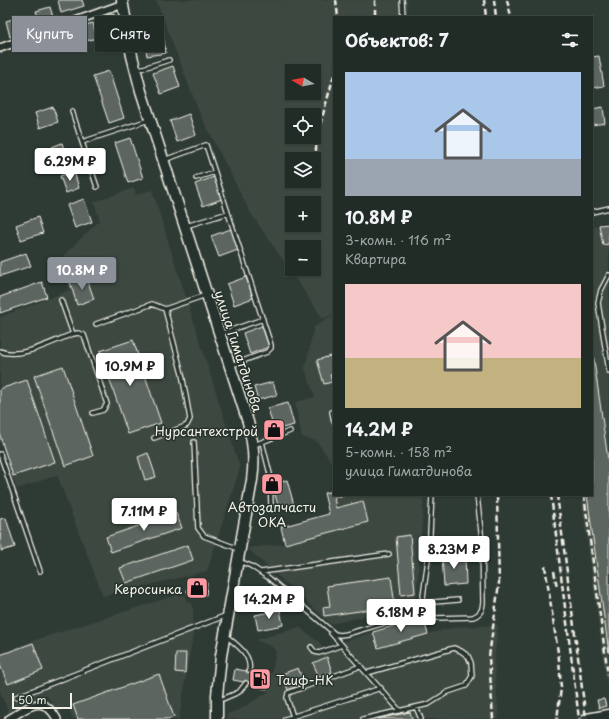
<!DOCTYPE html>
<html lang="ru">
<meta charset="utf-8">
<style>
:root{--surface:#222c27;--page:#2e3833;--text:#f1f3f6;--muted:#a2a7a7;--line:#3f4844;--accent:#8c9099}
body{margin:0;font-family:"Playpen Sans",sans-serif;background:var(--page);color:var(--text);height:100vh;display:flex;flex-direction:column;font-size:15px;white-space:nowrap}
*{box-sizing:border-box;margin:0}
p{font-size:13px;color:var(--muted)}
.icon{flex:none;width:22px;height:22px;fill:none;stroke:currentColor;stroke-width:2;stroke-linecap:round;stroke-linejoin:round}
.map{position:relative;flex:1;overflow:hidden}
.details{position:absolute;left:333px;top:16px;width:260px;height:480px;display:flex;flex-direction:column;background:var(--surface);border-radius:0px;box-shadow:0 1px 3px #0004,0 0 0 1px var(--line)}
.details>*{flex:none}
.top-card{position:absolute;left:12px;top:16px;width:261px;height:36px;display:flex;gap:8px}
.needle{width:26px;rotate:280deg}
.tools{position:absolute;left:285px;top:64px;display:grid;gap:8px}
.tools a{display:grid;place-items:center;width:36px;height:36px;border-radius:0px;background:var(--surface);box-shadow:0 1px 3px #0004,0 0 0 1px var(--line);font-size:20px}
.scale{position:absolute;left:12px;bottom:10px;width:60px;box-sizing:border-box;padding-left:4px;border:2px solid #f4f1e8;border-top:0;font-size:11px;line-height:14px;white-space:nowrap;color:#f4f1e8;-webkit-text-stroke:3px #26332d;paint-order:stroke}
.price{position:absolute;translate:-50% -34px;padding:0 9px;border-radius:4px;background:#fff;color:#222;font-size:13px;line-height:26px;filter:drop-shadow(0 1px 2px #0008)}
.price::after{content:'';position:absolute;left:50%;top:24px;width:12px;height:9px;margin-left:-6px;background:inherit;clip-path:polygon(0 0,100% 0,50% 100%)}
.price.on{background:var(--accent);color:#fff}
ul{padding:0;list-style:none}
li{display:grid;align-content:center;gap:8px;height:212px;padding:0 12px}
li span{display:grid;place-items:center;height:124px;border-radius:0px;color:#555}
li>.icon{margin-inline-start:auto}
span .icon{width:72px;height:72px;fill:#fffc;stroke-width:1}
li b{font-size:17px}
h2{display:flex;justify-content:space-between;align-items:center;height:48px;padding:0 12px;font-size:17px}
.chip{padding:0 14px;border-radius:0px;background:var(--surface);box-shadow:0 1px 3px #0004,0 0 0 1px var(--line);font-size:14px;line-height:36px}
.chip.on{background:var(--accent);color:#fff}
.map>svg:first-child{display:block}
.built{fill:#3c4841;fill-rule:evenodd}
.building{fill:#5c655e;stroke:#f4f1e8}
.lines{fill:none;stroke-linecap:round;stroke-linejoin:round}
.lane-casing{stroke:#f4f1e8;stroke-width:6}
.street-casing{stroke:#f4f1e8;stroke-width:10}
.secondary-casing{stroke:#f4f1e8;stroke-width:13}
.lane{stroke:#26332d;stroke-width:3.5}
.street{stroke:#26332d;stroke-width:7}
.secondary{stroke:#26332d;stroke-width:10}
.rail{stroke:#f4f1e8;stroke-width:2.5;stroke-dasharray:6 3;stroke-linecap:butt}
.labels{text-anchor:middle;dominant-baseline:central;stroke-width:3;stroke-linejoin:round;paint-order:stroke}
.street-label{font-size:13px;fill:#f4f1e8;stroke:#26332d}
.poi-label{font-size:13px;fill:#f4f1e8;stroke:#26332d;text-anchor:end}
</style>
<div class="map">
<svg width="609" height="719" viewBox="0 0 609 719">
<rect width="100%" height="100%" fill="#2e3b34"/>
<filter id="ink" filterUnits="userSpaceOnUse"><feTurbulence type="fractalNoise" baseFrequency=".025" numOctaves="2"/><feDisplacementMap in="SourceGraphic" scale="8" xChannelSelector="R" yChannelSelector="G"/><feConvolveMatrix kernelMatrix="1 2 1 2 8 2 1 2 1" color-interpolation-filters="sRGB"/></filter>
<g filter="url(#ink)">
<!-- built -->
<path class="built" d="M156,0H407L408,17H334V313L323,319L250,212L199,112ZM292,71H314V93H292ZM292,115H314V137H292ZM292,159H314V181H292ZM292,203H314V225H292ZM292,247H314V269H292Z
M134,188L136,195L152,190L240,468L207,571L103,596L57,475L17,489L0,442V317L70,290L59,260L100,220L94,202Z
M609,224V686L607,687L581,495H592V227Z
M334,314V466L317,441L302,437L295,402L315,397L305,369L314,327Z
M334,491V495H424L416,604L331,624L247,548L285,544L281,527L329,514L324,493Z
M177,595L186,596V602H191L193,609V634L179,719H73L68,707L59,712L46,695L9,713L0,692V654L32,641Z
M423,617L428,634L457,627L498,625L494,663L499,719H227V714L239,710L268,692L276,652L272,647L256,640L299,627L320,643L323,649L373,632Z"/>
<!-- building -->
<path class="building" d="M58,0H82L84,6L61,13Z
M50,7L53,17L39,21L36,11Z
M114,14L118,28L110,30L106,16Z
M23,16L27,32L10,37L6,21Z
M93,23L97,38L67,46L63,31Z
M163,34L166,53L147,56L144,37Z
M599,56L604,86L592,88V57Z
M173,66L180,87L161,94L153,73Z
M109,71L124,118L109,123L93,76Z
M53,107L58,122L40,128L35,113Z
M603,107L605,123L592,125V109Z
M189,114L196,135L177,142L170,121Z
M130,138L143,178L128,183L115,143Z
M62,143L66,156L56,159L52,147Z
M74,171L79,188L66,193L60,176Z
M214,177L222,199L203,206L195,184Z
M84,199L92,222L75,228L67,205Z
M38,217L43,233L21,240L16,225Z
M609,224V244L603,245L599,225Z
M231,229L238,250L219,257L211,236Z
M26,253L31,266L0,276V262Z
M86,276L94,299L77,305L70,282Z
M246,277L253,298L234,305L227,284Z
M42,282L47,297L0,313V297Z
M262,326L269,347L250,354L243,333Z
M133,340L161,423L128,434L100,351Z
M592,346L609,467V653L587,495H592Z
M334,355V374L330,375L332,382L324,384L317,360Z
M63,366L93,456L65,466L34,376Z
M27,380L55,462L13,476L0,436V389Z
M273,382L277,395L258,400L254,387Z
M288,403L294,425L274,430L268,408Z
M148,453L156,477L145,480L138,457Z
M287,480L294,505L279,509L272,484Z
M334,491V495H347L334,498L336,508L363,501L368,522L285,544L281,527L329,514L324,493Z
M176,513L182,528L111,552L106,537Z
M6,518L15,547L1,551L0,519Z
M410,535L415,593L401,595L396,537Z
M188,545L193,560L126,583L120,568Z
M465,555L466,584L444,586L442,556Z
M391,577L395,606L324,616L323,607L330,606L327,586Z
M189,581L207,583L206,595L187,592Z
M280,610L283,625L258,630L255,615Z
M423,617L428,634L378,648L373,632Z
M33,643L43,670L8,684L0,665V655Z
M176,653H186L185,673L175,672Z
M327,657L332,672L319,677L313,663Z
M298,668L304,683L288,690L282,674Z
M235,669L268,675L266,686L233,680Z
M258,672L270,674L267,689L256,687Z
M159,674L174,717L168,719H78L73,705Z
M604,699L606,706L599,708L597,700Z
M410,712L412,719H377Z"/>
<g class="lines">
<!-- lane casing -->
<g class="lane-casing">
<path id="lane" d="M402,0L403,17
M137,70L169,60
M72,111L82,142
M164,160L206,145L271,345V348L267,352L232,365
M196,178L215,172
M97,187L82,142L149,120
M592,212L609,208
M186,226L228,213
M609,275L601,290L598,303L609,371
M61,300L73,334
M96,324L152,304L165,309L206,295
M220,334L263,319
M0,351C20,360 53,341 73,334L78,333L84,335L107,404L103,410L93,413
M332,412L334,422
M154,438L183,427L187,425L190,419L182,374L165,309
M194,442L198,528L204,536L239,549
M262,442L270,474L271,506
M254,445L290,431
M0,454L40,571
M239,561L251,566L269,578L335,634L340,635L347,634L421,612L435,618L473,617C481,614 482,610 483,603L482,541L477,495
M261,572L389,554
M422,603L458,600
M421,612L429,552L432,495
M331,633L400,711
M226,636C237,645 252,655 249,671
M311,647L315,652L319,653L342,645
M16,697L227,615
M218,701L239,692L246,683
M416,707L421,719
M293,717L287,698L288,693L361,666
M285,719L381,688
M363,719L429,704L448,692L466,686L472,676L471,663L468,656L461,651L454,648L367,673"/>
</g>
<!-- street casing -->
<g class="street-casing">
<path id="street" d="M0,48L123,4
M9,719C29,707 42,693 57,719"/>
</g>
<!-- secondary casing -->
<g class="secondary-casing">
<path id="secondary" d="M122,0L132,56L141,91L248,422C253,443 255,458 252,480L221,656L217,695V719
M587,719L609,715"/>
</g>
<!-- lane -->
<use href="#lane" class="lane"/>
<!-- street -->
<use href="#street" class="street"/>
<!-- secondary -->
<use href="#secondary" class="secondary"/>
<!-- rail -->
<path class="rail" d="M336,0L338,17
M375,0V17
M484,0L486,17
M494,0L496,17
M507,0L511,17
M316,169V148L320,125L334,75
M551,495L579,719
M557,495L586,719
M584,495L608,675
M545,566L559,659L561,688L557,719
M554,571L557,587
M493,719L489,657L499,583L497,495"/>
</g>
</g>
<!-- icons -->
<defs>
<g id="shop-square" transform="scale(1.15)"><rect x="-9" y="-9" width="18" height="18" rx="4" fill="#ff9aa2" stroke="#26332d"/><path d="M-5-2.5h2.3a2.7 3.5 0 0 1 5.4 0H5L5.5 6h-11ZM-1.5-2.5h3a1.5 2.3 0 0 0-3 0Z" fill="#111"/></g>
<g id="fuel-square" transform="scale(1.15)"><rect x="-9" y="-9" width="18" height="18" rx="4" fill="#ff9aa2" stroke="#26332d"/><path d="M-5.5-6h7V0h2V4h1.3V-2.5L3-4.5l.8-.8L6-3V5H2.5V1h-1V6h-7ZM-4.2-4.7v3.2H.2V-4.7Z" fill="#111"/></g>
</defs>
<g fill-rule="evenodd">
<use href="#shop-square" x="274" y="430"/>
<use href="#shop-square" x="272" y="484"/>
<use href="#shop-square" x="197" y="588"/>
<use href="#fuel-square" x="260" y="679"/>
</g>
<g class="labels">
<!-- street labels -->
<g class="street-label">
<text transform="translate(239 351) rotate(72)">улица Гиматдинова</text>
</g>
<!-- poi labels -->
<g class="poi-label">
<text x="258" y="430">Нурсантехстрой</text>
<text x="272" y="506" text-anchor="middle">Автозапчасти<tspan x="272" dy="15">ОКА</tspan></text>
<text x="182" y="588">Керосинка</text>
<text x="276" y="679" text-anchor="start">Таиф-НК</text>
</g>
</g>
</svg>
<div class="tools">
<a><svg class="needle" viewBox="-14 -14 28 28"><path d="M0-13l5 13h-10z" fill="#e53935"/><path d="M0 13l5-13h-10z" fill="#a2a7a7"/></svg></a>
<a><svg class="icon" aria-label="locate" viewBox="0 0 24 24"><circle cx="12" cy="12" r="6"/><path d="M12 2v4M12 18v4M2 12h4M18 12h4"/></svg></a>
<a><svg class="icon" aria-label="layers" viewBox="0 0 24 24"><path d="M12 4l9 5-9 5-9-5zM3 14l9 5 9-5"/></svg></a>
<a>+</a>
<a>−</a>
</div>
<div class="scale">50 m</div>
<b class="price" style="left:70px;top:182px">6.29M ₽</b>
<b class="price on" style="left:82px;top:291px">10.8M ₽</b>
<b class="price" style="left:130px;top:387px">10.9M ₽</b>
<b class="price" style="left:144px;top:532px">7.11M ₽</b>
<b class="price" style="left:454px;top:570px">8.23M ₽</b>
<b class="price" style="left:269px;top:620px">14.2M ₽</b>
<b class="price" style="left:401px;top:633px">6.18M ₽</b>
<div class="top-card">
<a class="chip on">Купить</a>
<a class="chip">Снять</a>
</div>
<section class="details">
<h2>Объектов: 7<svg class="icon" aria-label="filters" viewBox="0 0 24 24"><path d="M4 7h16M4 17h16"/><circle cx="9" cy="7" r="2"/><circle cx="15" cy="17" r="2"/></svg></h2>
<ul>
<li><span style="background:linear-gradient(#a9c7e8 70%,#9aa5b1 0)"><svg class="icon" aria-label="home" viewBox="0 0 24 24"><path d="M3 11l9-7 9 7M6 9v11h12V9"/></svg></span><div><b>10.8M ₽</b><p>3-комн. · 116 m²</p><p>Квартира</p></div></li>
<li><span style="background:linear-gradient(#f6c9c9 60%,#c2b280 0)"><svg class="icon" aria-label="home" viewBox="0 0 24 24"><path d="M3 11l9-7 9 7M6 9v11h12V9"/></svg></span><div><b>14.2M ₽</b><p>5-комн. · 158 m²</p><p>улица Гиматдинова</p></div></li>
</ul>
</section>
</div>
